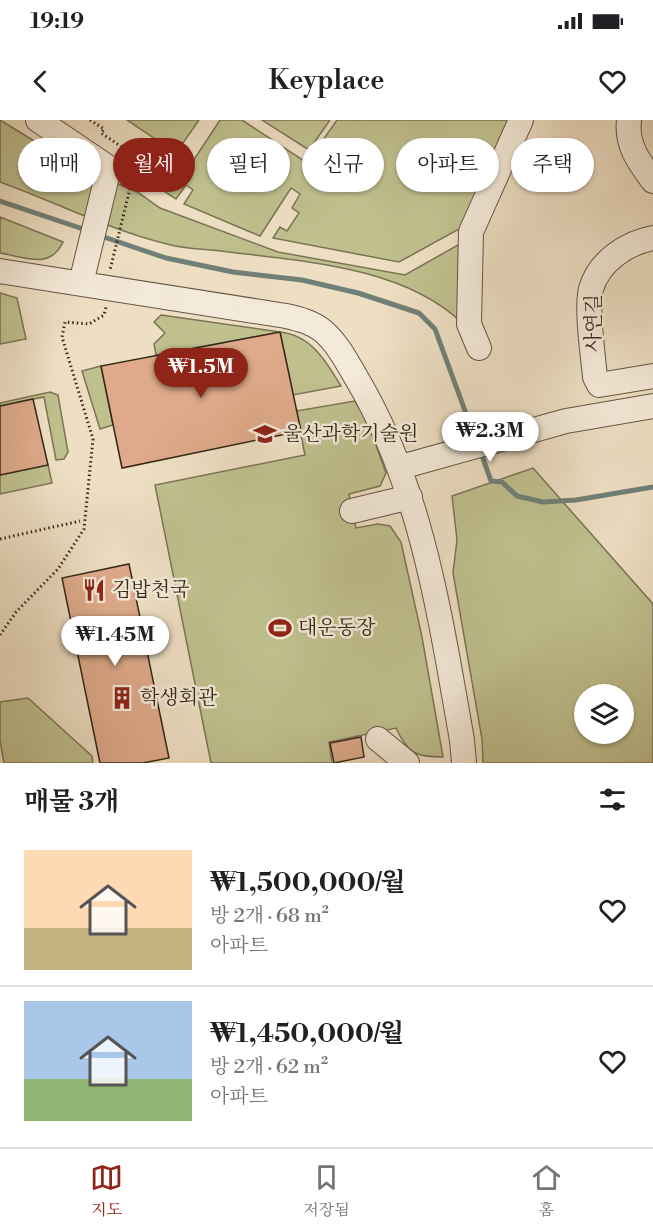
<!DOCTYPE html>
<html lang="ko">
<meta charset="utf-8">
<style>
:root{--surface:#fff;--page:#f2f2f2;--text:#202124;--muted:#757577;--line:#e0e0e0;--accent:#8f2418}
body{margin:0;font-family:"Libre Bodoni","Noto Serif KR",serif;background:var(--page);color:var(--text);height:100vh;display:flex;flex-direction:column;font-size:22px;white-space:nowrap}
*{box-sizing:border-box;margin:0}
p{font-size:20px;color:var(--muted)}
.icon{flex:none;width:33px;height:33px;fill:none;stroke:currentColor;stroke-width:2;stroke-linecap:round;stroke-linejoin:round}
.map{position:relative;height:643px;overflow:hidden}
.drawer{display:flex;flex-direction:column;background:var(--surface);flex:1}
.drawer>*{flex:none}
.banner{position:absolute;left:18px;top:18px;width:618px;height:54px;display:flex;gap:12px}
.tools{position:absolute;left:574px;top:564px;display:grid;gap:12px}
.tools a{display:grid;place-items:center;width:60px;height:60px;border-radius:50%;background:var(--surface);box-shadow:0 2px 4px #0004;font-size:30px}
.price{position:absolute;translate:-50% -51px;padding:0 14px;border-radius:21px;background:#fff;color:#222;font-size:20px;line-height:39px;filter:drop-shadow(0 2px 3px #0008)}
.price::after{content:'';position:absolute;left:50%;top:36px;width:18px;height:14px;margin-left:-9px;background:inherit;clip-path:polygon(0 0,100% 0,50% 100%)}
.price.on{background:var(--accent);color:#fff}
ul{padding:0;list-style:none}
li{display:flex;align-items:center;gap:18px;height:150px;padding:0 24px}
li+li{border-top:2px solid var(--line)}
li span{display:grid;place-items:center;flex:none;width:168px;height:120px;border-radius:0px;color:#555}
li>.icon{margin-inline-start:auto}
span .icon{width:72px;height:72px;fill:#fffc;stroke-width:1}
li b{font-size:26px}
h2{display:flex;justify-content:space-between;align-items:center;height:72px;padding:0 24px;font-size:26px}
.chip{padding:0 21px;border-radius:27px;background:var(--surface);box-shadow:0 2px 4px #0004;font-size:21px;line-height:54px}
.chip.on{background:var(--accent);color:#fff}
.status{display:flex;justify-content:space-between;align-items:center;height:42px;padding:0 30px;background:var(--surface);direction:ltr}
.status svg{height:16px;fill:currentColor}
header{display:flex;justify-content:space-between;align-items:center;height:78px;padding:0 24px;background:var(--surface);font-size:27px;font-weight:600}
.menu{display:flex;justify-content:space-around;align-items:center;height:84px;border-top:2px solid var(--line);background:var(--surface);font-size:16px;color:var(--muted)}
.menu a{display:grid;justify-items:center;gap:3px}
.menu .on{color:var(--accent)}
.map>svg:first-child{display:block}
.green{fill:#c0c08f;stroke:#7a7454;stroke-width:1.5;fill-rule:evenodd}
.lines{fill:none;stroke-linecap:round;stroke-linejoin:round}
.stream{stroke:#718077;stroke-width:5}
.building{fill:#deaa8b;stroke:#352718;stroke-width:1.5}
.minor-casing{stroke:#635543;stroke-width:26}
.path{stroke:#352718;stroke-width:3;stroke-dasharray:1.5 3;stroke-linecap:butt}
.minor{stroke:#f4ead9;stroke-width:24}
.labels{text-anchor:middle;dominant-baseline:central;stroke-width:5;stroke-linejoin:round;paint-order:stroke}
.street-label{font-size:20px;fill:#352718;stroke:#f4ead9}
.poi-label{font-size:20px;fill:#352718;stroke:#f4ead9;text-anchor:start}
</style>
<div class="status"><b>19:19</b><svg viewBox="0 0 49 12"><path d="M0 12V9h3v3zM5 12V6h3v6zM10 12V3h3v9zM15 12V0h3v12zM26 1h20v11H26zM47 4h2v5h-2z"/></svg></div>
<header><svg class="icon" aria-label="back" viewBox="0 0 24 24"><path d="M15 5l-7 7 7 7"/></svg>Keyplace<svg class="icon" aria-label="heart" viewBox="0 0 24 24"><path d="M12 20l-8-8c-3-5 5-10 8-4 3-6 11-1 8 4z"/></svg></header>
<div class="map">
<svg width="653" height="643" viewBox="0 0 653 643">
<rect width="100%" height="100%" fill="#eedfc4"/>
<filter id="stains"><feTurbulence type="fractalNoise" baseFrequency=".00333" numOctaves="4"/><feColorMatrix values="0 0 0 0 .2 0 0 0 0 .09 0 0 0 0 .02 0 0 0 .5 -.17"/></filter>
<radialGradient id="worn" r=".72"><stop offset=".6" stop-color="#630" stop-opacity="0"/><stop offset="1" stop-color="#630" stop-opacity=".3"/></radialGradient>
<!-- green -->
<path class="green" d="M0,0L80,49L136,71L160,88L278,132L405,155L465,121L462,203C403,146 300,141 221,131C204,129 184,129 167,124C110,110 55,82 0,62Z
M127,0H199L176,33Z
M220,0H242L307,43L337,0H510L461,108L399,142L273,118L280,107L287,111L299,93L292,88L300,74L291,68L260,116L184,84L193,70L186,65L176,79L145,59L148,54L174,70Z
M262,0H330L309,30Z
M0,97L63,122C50,150 25,137 0,133Z
M0,173L17,178L26,219L0,224Z
M161,195L280,212L156,235L154,224L165,213L154,202Z
M280,212C311,215 326,241 341,266L293,275Z
M101,246L113,305L100,309L82,251Z
M50,272L58,275L68,332L64,339L56,340L44,277L0,286V283Z
M355,281L367,300L386,353L380,366L349,374L356,408L378,404L390,406L401,422L422,517L443,637C416,637 408,634 396,608L329,622L332,643H211L155,365L305,335L296,291Z
M48,345L52,363L0,374V355Z
M533,348L653,484V643H483L482,619L453,453L457,420L452,376ZM624,574V614H585V574Z
M28,578L92,636L93,643H4L0,621V582Z"/>
<g class="lines">
<!-- stream -->
<path class="stream" d="M0,81L86,110
M98,115L166,138L233,152L302,160L358,173L419,193L435,209L475,318
M480,330L491,361L502,362L517,376L543,382L576,380L653,367"/>
</g>
<!-- building -->
<path class="building" d="M280,212L301,311L122,348L101,246Z
M33,279L48,345L0,355V286Z
M129,444L169,638L143,643H100L62,458Z
M361,617L364,637L334,643L330,623Z"/>
<g class="lines">
<!-- minor casing -->
<g class="minor-casing">
<path id="minor" d="M38,0L109,48L81,163
M629,0C626,25 639,42 653,61
M653,118C627,123 599,141 591,169C586,188 593,235 595,257L599,265L653,256
M0,151L286,196C299,199 312,202 323,211C338,224 347,242 357,259C422,369 440,496 462,620L464,643
M479,228L469,204L471,112L521,0
M401,347L566,301L653,286
M352,391L410,377
M378,619L407,643"/>
</g>
<!-- path -->
<path class="path" d="M90,0L104,9L101,13L128,31L136,44L110,150
M0,419L80,401
M0,515L16,492L58,449L84,409L93,319L62,217L65,202L89,204L104,195L106,187"/>
<!-- minor -->
<use href="#minor" class="minor"/>
</g>
<!-- icons -->
<defs>
<g id="university-bare" transform="scale(1.8)"><path d="M0-5L7-2L0 1L-7-2ZM-4 1L0 2.5L4 1V4Q0 6-4 4Z" fill="#8f2418" stroke="#f4ead9" stroke-width="2.5" paint-order="stroke"/></g>
<g id="restaurant-bare" transform="scale(1.8)"><path d="M-5-6h1v4h1v-4h1v4h1v-4h1v5L-1.5 .5V6h-2V.5L-5-1ZM5-6V6H3V1.5H1.5Q1.5-4 5-6Z" fill="#8f2418" stroke="#f4ead9" stroke-width="2.5" paint-order="stroke"/></g>
<g id="stadium-bare" transform="scale(1.8)"><path d="M0-5a6.5 5 0 1 0 0 10a6.5 5 0 1 0 0-10ZM-3.5-1.8h7v3.6h-7Z" fill="#8f2418" stroke="#f4ead9" stroke-width="2.5" paint-order="stroke"/></g>
<g id="building-bare" transform="scale(1.8)"><path d="M-4-6H4V6H1V3H-1V6H-4ZM-2.5-4.3h1.7v1.8h-1.7ZM.8-4.3h1.7v1.8H.8ZM-2.5-1h1.7V.8h-1.7ZM.8-1h1.7V.8H.8Z" fill="#8f2418" stroke="#f4ead9" stroke-width="2.5" paint-order="stroke"/></g>
</defs>
<g fill-rule="evenodd">
<use href="#university-bare" x="265" y="314"/>
<use href="#restaurant-bare" x="94" y="470"/>
<use href="#stadium-bare" x="280" y="508"/>
<use href="#building-bare" x="122" y="578"/>
</g>
<g class="labels">
<!-- street labels -->
<g class="street-label">
<text transform="translate(594 203) rotate(-90)">사연길</text>
</g>
<!-- poi labels -->
<g class="poi-label">
<text x="283" y="314">울산과학기술원</text>
<text x="112" y="470">김밥천국</text>
<text x="298" y="508">대운동장</text>
<text x="140" y="578">학생회관</text>
</g>
</g>
<rect width="100%" height="100%" filter="url(#stains)"/>
<rect width="100%" height="100%" fill="url(#worn)"/>
</svg>
<div class="tools">
<a><svg class="icon" aria-label="layers" viewBox="0 0 24 24"><path d="M12 4l9 5-9 5-9-5zM3 14l9 5 9-5"/></svg></a>
</div>
<b class="price on" style="left:201px;top:279px">₩1.5M</b>
<b class="price" style="left:490px;top:343px">₩2.3M</b>
<b class="price" style="left:115px;top:547px">₩1.45M</b>
<div class="banner">
<a class="chip">매매</a>
<a class="chip on">월세</a>
<a class="chip">필터</a>
<a class="chip">신규</a>
<a class="chip">아파트</a>
<a class="chip">주택</a>
</div>
</div>
<section class="drawer">
<h2>매물 3개<svg class="icon" aria-label="filters" viewBox="0 0 24 24"><path d="M4 7h16M4 17h16"/><circle cx="9" cy="7" r="2"/><circle cx="15" cy="17" r="2"/></svg></h2>
<ul>
<li><span style="background:linear-gradient(#ffd9b3 65%,#c2b280 0)"><svg class="icon" aria-label="home" viewBox="0 0 24 24"><path d="M3 11l9-7 9 7M6 9v11h12V9"/></svg></span><div><b>₩1,500,000/월</b><p>방 2개 · 68 m²</p><p>아파트</p></div><svg class="icon" aria-label="heart" viewBox="0 0 24 24"><path d="M12 20l-8-8c-3-5 5-10 8-4 3-6 11-1 8 4z"/></svg></li>
<li><span style="background:linear-gradient(#a9c7e8 65%,#8fb573 0)"><svg class="icon" aria-label="home" viewBox="0 0 24 24"><path d="M3 11l9-7 9 7M6 9v11h12V9"/></svg></span><div><b>₩1,450,000/월</b><p>방 2개 · 62 m²</p><p>아파트</p></div><svg class="icon" aria-label="heart" viewBox="0 0 24 24"><path d="M12 20l-8-8c-3-5 5-10 8-4 3-6 11-1 8 4z"/></svg></li>
</ul>
</section>
<nav class="menu">
<a class="on"><svg class="icon" aria-label="map" viewBox="0 0 24 24"><path d="M3 6l6-2 6 2 6-2v14l-6 2-6-2-6 2zM9 4v14M15 6v14"/></svg>지도</a>
<a><svg class="icon" aria-label="saved" viewBox="0 0 24 24"><path d="M7 4h10v16l-5-4-5 4z"/></svg>저장됨</a>
<a><svg class="icon" aria-label="home" viewBox="0 0 24 24"><path d="M3 11l9-7 9 7M6 9v11h12V9"/></svg>홈</a>
</nav>
